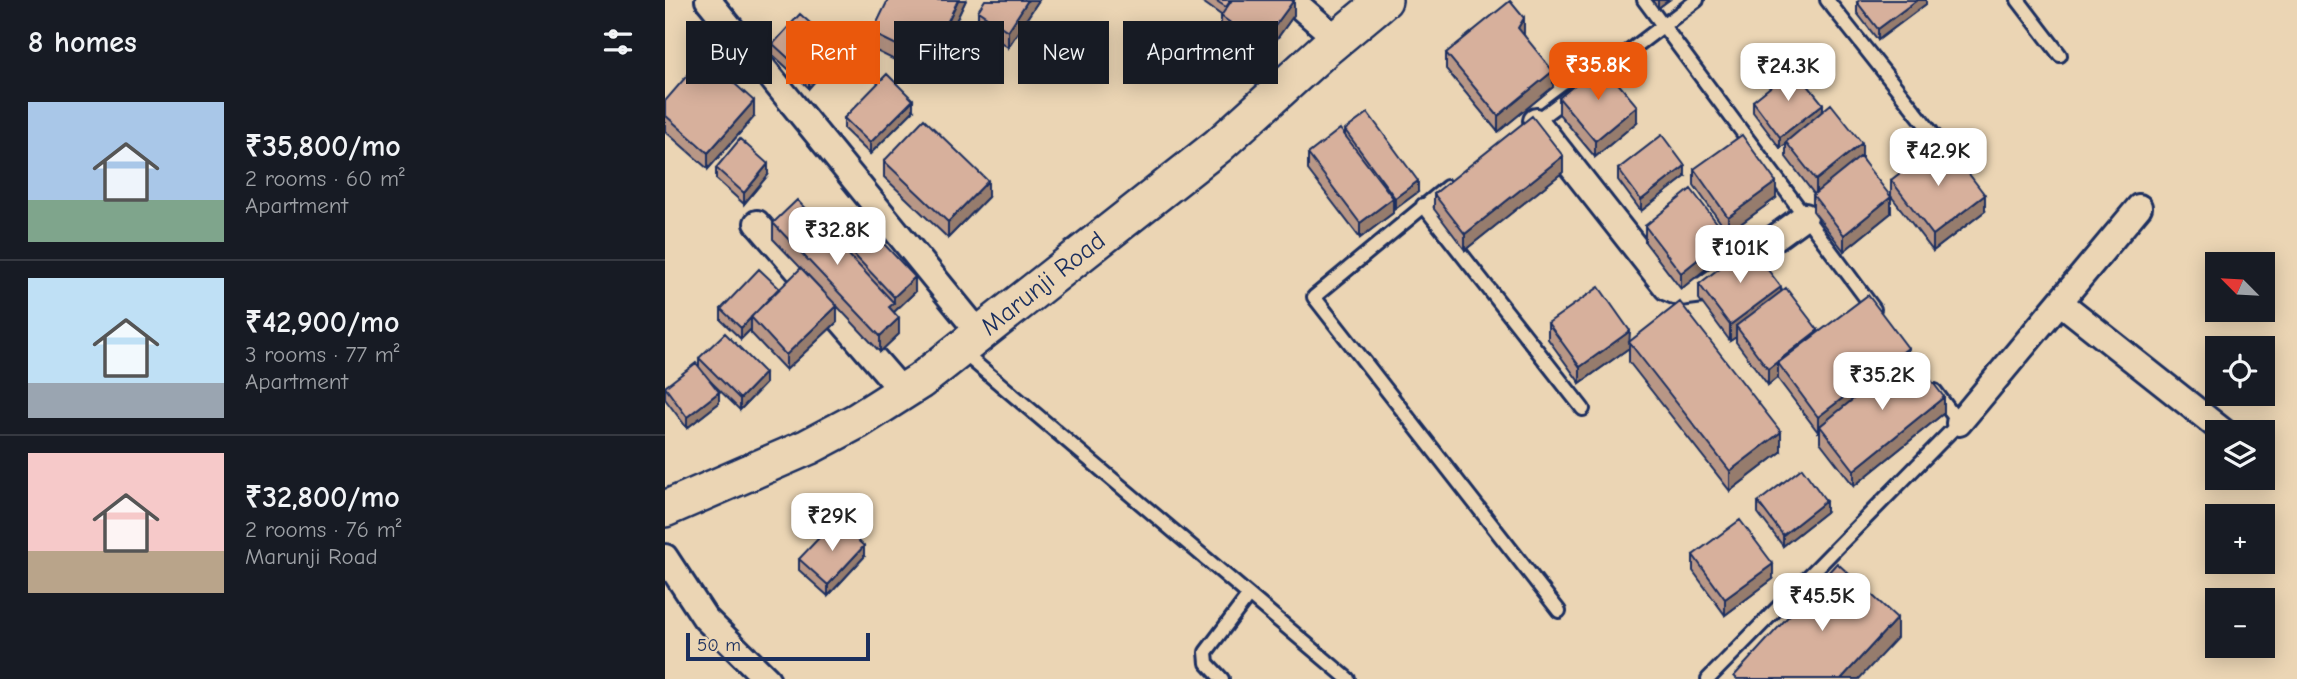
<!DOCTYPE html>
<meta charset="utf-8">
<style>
:root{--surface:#171b24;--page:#20242c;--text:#f1f3f6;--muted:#9ea1a6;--line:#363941;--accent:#ea580c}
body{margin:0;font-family:"Comic Neue",sans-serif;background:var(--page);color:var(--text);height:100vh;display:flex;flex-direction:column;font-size:26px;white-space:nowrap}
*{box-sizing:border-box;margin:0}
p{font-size:23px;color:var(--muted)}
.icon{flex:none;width:38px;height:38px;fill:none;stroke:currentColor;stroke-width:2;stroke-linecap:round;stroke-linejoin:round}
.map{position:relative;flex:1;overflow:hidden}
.details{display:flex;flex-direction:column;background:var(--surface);width:665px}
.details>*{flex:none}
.hud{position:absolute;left:21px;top:21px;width:665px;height:63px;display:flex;gap:14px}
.needle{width:46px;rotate:294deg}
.fabs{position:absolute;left:1540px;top:252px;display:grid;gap:14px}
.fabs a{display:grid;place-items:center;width:70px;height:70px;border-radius:0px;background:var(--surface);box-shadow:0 4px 18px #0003;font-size:35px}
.scale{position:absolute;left:21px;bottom:18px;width:184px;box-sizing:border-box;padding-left:7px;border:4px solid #1b2f5e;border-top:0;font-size:19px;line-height:24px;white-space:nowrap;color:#1b2f5e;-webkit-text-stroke:5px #ebd5b4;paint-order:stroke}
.price{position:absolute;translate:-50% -60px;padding:0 16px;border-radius:14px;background:#fff;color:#222;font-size:23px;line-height:46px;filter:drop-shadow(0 2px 4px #0008)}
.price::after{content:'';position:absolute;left:50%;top:42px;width:21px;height:16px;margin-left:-10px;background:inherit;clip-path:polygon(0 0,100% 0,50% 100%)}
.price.on{background:var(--accent);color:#fff}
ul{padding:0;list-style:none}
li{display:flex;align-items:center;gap:21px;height:175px;padding:0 28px}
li+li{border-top:2px solid var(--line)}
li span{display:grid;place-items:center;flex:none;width:196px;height:140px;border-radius:0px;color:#555}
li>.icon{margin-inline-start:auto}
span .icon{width:84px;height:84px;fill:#fffc;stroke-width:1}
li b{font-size:30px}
h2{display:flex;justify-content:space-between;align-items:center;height:84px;padding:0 28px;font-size:30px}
.chip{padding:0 24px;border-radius:0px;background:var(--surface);box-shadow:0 4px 18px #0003;font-size:24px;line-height:63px}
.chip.on{background:var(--accent);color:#fff}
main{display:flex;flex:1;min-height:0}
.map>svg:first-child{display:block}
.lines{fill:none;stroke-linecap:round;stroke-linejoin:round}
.lane-casing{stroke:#1b2f5e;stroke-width:18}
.street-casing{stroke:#1b2f5e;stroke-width:30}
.secondary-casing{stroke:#1b2f5e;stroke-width:40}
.lane{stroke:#ebd5b4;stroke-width:12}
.street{stroke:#ebd5b4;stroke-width:24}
.secondary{stroke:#ebd5b4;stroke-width:35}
.wall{fill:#b99786;stroke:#1b2f5e;stroke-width:2}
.shaded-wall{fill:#967b6d;stroke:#1b2f5e;stroke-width:2}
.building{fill:#d7b09c;stroke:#1b2f5e;stroke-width:2}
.labels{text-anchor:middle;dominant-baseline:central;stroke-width:5;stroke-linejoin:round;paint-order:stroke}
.street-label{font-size:26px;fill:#1b2f5e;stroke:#ebd5b4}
</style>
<main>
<section class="details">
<h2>8 homes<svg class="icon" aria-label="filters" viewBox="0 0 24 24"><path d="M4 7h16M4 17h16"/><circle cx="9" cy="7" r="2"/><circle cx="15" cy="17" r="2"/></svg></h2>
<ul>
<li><span style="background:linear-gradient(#a9c7e8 70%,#7fa58c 0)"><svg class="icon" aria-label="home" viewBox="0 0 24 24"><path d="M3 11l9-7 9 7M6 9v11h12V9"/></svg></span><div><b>₹35,800/mo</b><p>2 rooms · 60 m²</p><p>Apartment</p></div></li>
<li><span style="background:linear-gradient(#bfe0f5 75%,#9aa5b1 0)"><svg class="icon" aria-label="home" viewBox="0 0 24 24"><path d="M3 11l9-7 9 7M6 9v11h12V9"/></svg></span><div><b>₹42,900/mo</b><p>3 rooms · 77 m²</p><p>Apartment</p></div></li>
<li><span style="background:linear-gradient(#f6c9c9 70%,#b9a48a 0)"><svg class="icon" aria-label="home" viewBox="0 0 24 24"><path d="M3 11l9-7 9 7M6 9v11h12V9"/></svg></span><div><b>₹32,800/mo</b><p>2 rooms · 76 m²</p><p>Marunji Road</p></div></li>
</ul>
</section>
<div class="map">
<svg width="1632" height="679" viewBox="0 0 1632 679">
<rect width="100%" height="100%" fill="#ebd5b4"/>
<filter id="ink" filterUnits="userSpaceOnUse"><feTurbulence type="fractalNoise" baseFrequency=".0143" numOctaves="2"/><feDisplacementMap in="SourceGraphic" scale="14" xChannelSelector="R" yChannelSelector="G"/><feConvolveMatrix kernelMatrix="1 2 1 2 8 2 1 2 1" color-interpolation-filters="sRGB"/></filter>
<g filter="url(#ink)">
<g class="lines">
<!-- lane casing -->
<g class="lane-casing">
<path id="lane" d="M979,0L1209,309
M1162,0L1283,153
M1353,0L1395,55
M929,78L1032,0
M870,122L906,95
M782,187L649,297L894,611
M758,205L918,409
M295,350L683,679
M557,679L542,663L541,652L584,595
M1043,679L1294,423L1270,391"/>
</g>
<!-- street casing -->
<g class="street-casing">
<path id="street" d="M43,0L315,334
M627,0L672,39
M871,121L1002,288L1014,293L1038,290L1140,216
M92,223L238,392
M1395,302L1559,432
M1294,423L1474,207
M0,557L40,618L102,679"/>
</g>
<!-- secondary casing -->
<g class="secondary-casing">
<g id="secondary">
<path id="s1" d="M0,509L143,447L192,421L255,381L553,146L659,50L719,0"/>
</g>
</g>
<!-- lane -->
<use href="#lane" class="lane"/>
<!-- street -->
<use href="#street" class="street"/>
<!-- secondary -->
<use href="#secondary" class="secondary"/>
</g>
<!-- wall -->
<path class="wall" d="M301,0L264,77L207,49V33Z
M374,0L343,47L313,27V11Z
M535,0H629V15L596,61L556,32V15Z
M987,0H1004L993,8Z
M1261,0V4L1213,40L1192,13V2Z
M859,34V35L888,87L833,132L781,69V53Z
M108,44L171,57L144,88L108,55Z
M894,98L972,122L930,157L894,114Z
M0,101L89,117L43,169L0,131Z
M1088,101L1158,112L1197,159L1226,213L1179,251L1148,211V195L1149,194L1121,157V144L1115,148L1088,112Z
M248,111L205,154L179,129V118Z
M680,130L753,192L730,209L728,206V213L695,238L643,170V154L680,135Z
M219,161L323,197L283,238L219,177Z
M51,168L103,175L79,204L51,179Z
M953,169L1020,177L976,211L953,180Z
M1029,169L1111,198L1063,233L1029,185Z
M898,172L800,250L769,209V194Z
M1226,180L1320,211L1268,251L1226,196Z
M108,223L165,234V229L250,292L229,312L234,334L215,352L172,306V322L121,370L86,333V329L76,339L56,320V309L114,290H157L108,239Z
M980,226L1062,252L1016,289L980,242Z
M1034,284L1116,292L1153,333L1243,355L1279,413L1189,486L1155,442V431L1153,432L1113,379V377L1103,385L1071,342V337L1065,341L1034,299Z
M883,323L965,341L1116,452L1065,491L964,362V348L915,383L883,339Z
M34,358L100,384L75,410L43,379L54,403L22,428L0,399V387L34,367Z
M1093,502L1161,512L1118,546L1093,513Z
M1028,555L1108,579L1060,615L1028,571Z
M199,557L163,596L134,570V559Z"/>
<!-- shaded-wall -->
<path class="shaded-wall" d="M293,0H301L264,77V61Z
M363,0H374L343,47V31Z
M629,0V15L596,61V45Z
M993,0H1004L993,8Z
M1252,0H1261V4L1213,40V29Z
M859,18V34L853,44V28Z
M171,46V57L144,88V77Z
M888,71V87L833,132V116Z
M248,100V111L205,154V143Z
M89,101V117L43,169V153Z
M1158,104V115L1121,142V144L1115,148V137Z
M972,106V122L930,157V141Z
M1197,143V159L1151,196V180Z
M898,156V172L800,250V234Z
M103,164V175L79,204V193Z
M1020,166V177L976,211V200Z
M323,181V197L283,238V222Z
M753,181V192L730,209V198Z
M1111,182V198L1063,233V217Z
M1320,195V211L1268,251V235Z
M1226,197V213L1179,251V235Z
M728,198V213L695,238V223Z
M1062,236V252L1016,289V273Z
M250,277V292L229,312V318L224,307L229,303V297Z
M1116,287V303L1071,326V337L1065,341V325Z
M172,306V322L121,370V355Z
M86,318V329L76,339V328Z
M234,318V334L215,352V336Z
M1153,330V346L1113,363V377L1103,385V369Z
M965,331L964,348L915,383V367Z
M1243,348V364L1155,426V431L1153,432V417Z
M100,373V384L75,410V399Z
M54,392V403L22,428V417Z
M1279,397V413L1189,486V470Z
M1116,432V452L1065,491V471Z
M1161,501V512L1118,546V535Z
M199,546V557L163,596V585Z
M1108,564V579L1060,615V599Z
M1232,618V638L1194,679H1176Z"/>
<!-- building -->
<path class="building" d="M223,0H293L264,61L207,33Z
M320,0H363L343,31L313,11Z
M550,0H566L561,7Z
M567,0H629L596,45L556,16Z
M1195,0H1252L1213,29L1192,2Z
M845,1L859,18L853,28L888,71L833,116L781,53Z
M135,14L171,46L144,77L108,44Z
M39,56L89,101L43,153L0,115V101Z
M936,63L972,106L930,141L894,98Z
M1129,68L1158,104L1115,137L1088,101Z
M222,74L248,100L205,143L179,118Z
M1166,104L1197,143L1151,180L1121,142Z
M703,113L753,181L730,198L680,130Z
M867,116L898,156L800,234L769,194Z
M259,119L323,181L283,222L219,161Z
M675,129L728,198L695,223L643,154Z
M997,135L1020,166L976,200L953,169Z
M1077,135L1111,182L1063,217L1029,169Z
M75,139L103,164L79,193L51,168Z
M1278,140L1320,195L1268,235L1226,180Z
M1195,157L1226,197L1179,235L1148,195Z
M1026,189L1062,236L1016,273L980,226Z
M132,200L229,303L224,307L234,318L215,336L108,223Z
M186,209L250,277L229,297L165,229Z
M1084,245L1116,287L1065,325L1034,284Z
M136,268L172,306L121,355L86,317Z
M94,269L114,288L76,328L56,309Z
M934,287L965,331L915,367L883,323Z
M1121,288L1153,330L1103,369L1071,326Z
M1203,295L1243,348L1153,417L1113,363Z
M1015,302L1116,432L1065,471L964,342Z
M60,333L100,373L75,399L34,358Z
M1245,353L1279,397L1189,470L1155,426Z
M31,363L54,392L22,417L0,387Z
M1137,468L1161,501L1118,535L1093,502Z
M171,520L199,546L163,585L134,559Z
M1075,520L1108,564L1060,599L1028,555Z
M1172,563L1232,618L1176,679H1072L1069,676Z"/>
</g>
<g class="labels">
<!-- street labels -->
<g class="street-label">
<text stroke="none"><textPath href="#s1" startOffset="443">Marunji Road</textPath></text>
</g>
</g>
</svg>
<div class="fabs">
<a><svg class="needle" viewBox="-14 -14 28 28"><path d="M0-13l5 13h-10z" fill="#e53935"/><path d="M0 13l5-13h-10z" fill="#9ea1a6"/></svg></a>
<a><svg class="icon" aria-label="locate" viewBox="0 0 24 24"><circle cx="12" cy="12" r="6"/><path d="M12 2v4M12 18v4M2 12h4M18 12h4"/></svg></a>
<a><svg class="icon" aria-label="layers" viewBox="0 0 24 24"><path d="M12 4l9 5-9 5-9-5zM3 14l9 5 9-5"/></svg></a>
<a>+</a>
<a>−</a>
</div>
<div class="scale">50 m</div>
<b class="price on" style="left:933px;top:102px">₹35.8K</b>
<b class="price" style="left:1123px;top:103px">₹24.3K</b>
<b class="price" style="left:1273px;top:188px">₹42.9K</b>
<b class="price" style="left:172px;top:267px">₹32.8K</b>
<b class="price" style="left:1075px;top:285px">₹101K</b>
<b class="price" style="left:1217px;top:412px">₹35.2K</b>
<b class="price" style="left:167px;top:553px">₹29K</b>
<b class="price" style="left:1157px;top:633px">₹45.5K</b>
<div class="hud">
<a class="chip">Buy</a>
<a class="chip on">Rent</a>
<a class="chip">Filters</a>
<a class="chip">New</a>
<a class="chip">Apartment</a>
</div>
</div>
</main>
